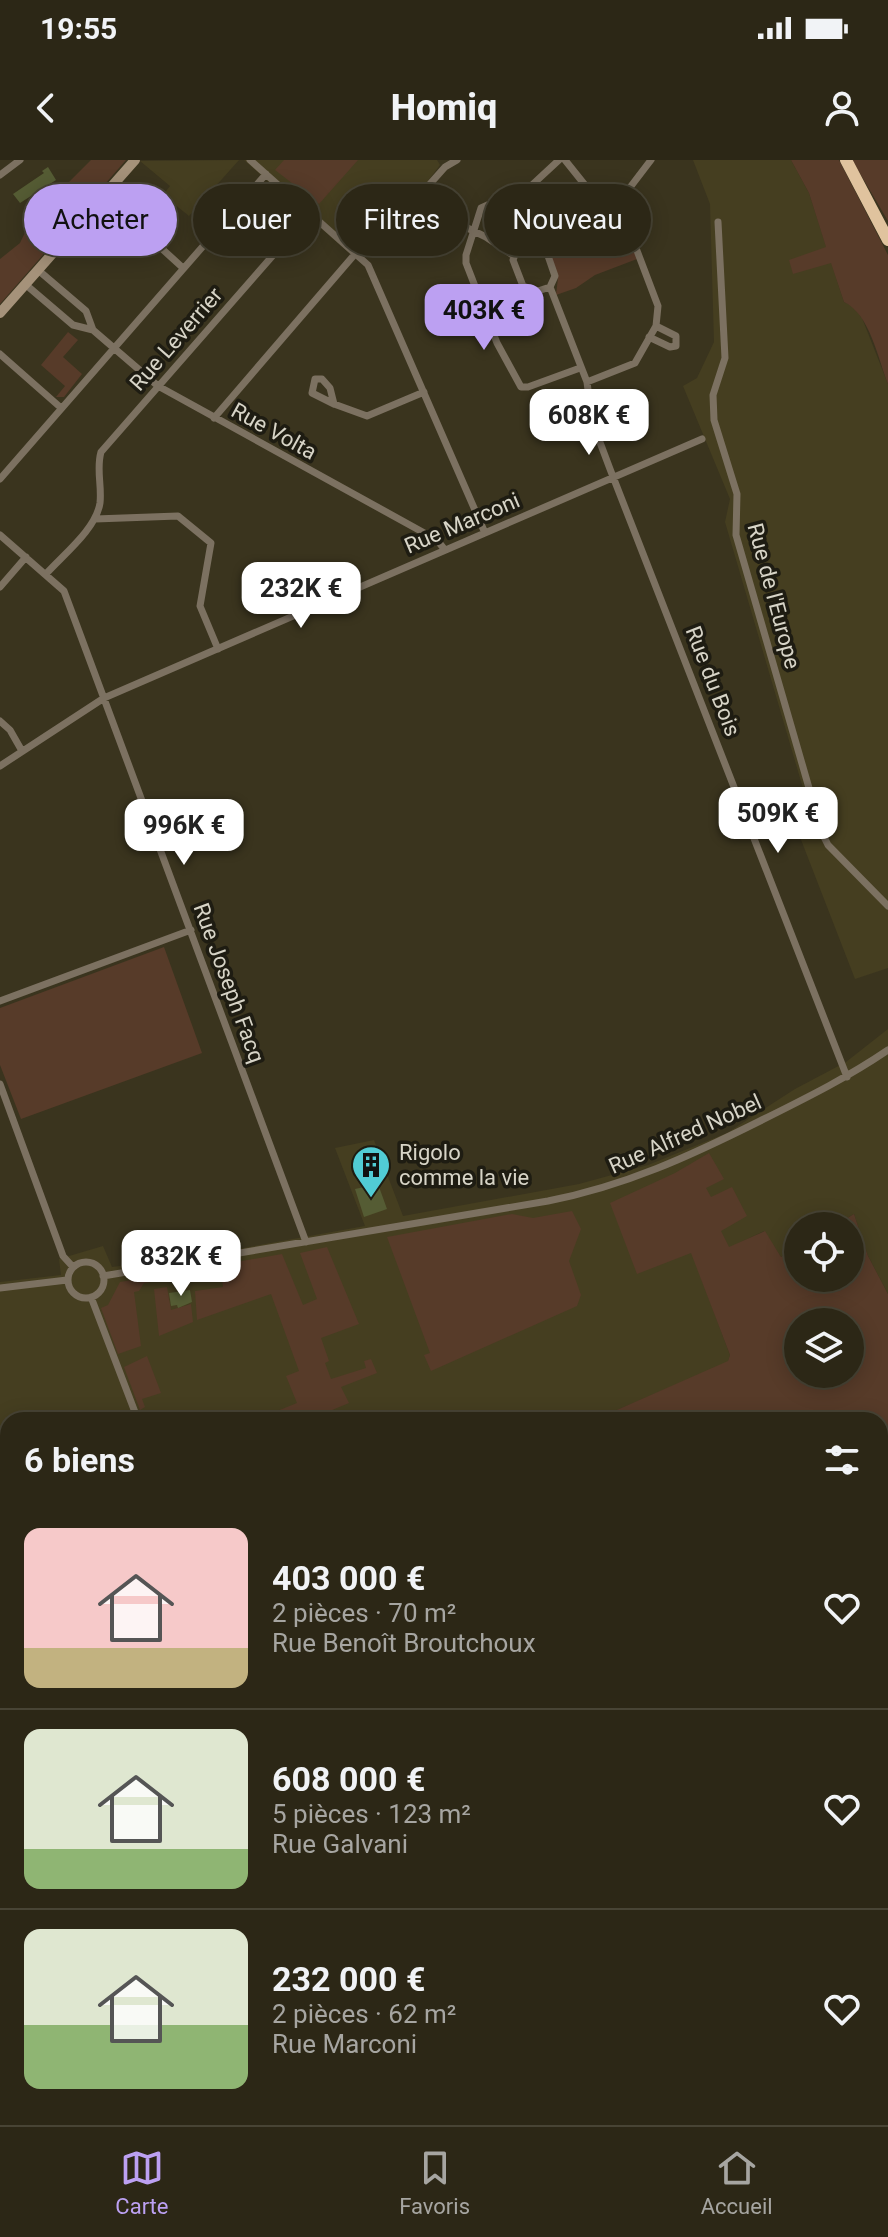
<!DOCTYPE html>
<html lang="fr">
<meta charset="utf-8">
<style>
:root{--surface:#2c2716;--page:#342f1f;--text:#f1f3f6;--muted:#a6a5a1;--line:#484435;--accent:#bca0f2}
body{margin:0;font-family:Roboto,sans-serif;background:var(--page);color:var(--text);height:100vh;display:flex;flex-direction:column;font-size:30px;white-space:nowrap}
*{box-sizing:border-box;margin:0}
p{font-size:26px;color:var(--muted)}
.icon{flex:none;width:44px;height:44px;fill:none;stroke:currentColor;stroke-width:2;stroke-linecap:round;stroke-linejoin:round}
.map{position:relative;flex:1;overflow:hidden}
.drawer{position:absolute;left:0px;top:1252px;width:888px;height:714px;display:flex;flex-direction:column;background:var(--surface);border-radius:24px 24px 0 0;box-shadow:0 4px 20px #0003,0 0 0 2px var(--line)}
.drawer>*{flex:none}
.hud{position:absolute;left:24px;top:24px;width:840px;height:72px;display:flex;gap:16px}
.fabs{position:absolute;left:784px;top:1052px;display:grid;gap:16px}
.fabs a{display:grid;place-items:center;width:80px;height:80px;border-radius:50%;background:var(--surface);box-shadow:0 4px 20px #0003,0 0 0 2px var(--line);font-size:40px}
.price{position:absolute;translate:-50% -68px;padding:0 18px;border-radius:16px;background:#fff;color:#222;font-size:26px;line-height:52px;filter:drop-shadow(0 2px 4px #0008)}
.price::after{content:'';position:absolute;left:50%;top:48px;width:24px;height:18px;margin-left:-12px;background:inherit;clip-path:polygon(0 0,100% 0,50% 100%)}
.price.current{background:var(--accent);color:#111}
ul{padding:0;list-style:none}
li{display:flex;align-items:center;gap:24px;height:200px;padding:0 24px}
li+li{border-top:2px solid var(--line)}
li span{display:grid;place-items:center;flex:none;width:224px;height:160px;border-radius:16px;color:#555}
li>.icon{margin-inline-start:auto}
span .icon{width:96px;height:96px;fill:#fffc;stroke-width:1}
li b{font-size:34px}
h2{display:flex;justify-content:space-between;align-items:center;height:96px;padding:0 24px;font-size:34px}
.pill{padding:0 28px;border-radius:36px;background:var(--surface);box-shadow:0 4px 20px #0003,0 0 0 2px var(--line);font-size:28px;line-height:72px}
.pill.current{background:var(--accent);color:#111}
.status{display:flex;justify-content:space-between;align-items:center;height:56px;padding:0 40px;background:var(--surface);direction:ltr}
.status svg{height:22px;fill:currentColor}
header{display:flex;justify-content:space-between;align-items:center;height:104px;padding:0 24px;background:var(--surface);font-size:36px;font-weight:800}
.menu{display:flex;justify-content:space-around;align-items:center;height:112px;border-top:2px solid var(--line);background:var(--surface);font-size:22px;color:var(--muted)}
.menu a{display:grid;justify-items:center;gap:4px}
.menu .current{color:var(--accent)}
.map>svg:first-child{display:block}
.built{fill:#453e20}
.green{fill:#573b29;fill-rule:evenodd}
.building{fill:#555c34}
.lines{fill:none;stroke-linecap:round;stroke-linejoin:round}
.street{stroke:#7c7161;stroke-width:7}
.secondary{stroke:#a5927a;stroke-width:10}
.highway{stroke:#e0c39e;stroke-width:12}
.labels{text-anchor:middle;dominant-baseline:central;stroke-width:7;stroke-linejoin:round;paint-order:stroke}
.street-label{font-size:22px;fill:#d7d4c7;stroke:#1e1c12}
.poi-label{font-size:22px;fill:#d7d4c7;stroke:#1e1c12;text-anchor:start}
</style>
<div class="status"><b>19:55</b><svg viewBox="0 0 49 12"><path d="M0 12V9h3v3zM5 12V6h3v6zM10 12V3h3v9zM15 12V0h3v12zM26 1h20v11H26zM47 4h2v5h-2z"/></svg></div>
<header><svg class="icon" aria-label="back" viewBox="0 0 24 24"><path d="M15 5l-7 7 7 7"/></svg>Homiq<svg class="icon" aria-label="person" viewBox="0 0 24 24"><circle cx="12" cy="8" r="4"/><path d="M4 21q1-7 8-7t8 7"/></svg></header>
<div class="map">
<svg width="888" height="1965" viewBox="0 0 888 1965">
<rect width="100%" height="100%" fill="#3a341e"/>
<!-- built -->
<path class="built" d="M239,0L189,56L163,35L170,26L140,1Z
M244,0H437L440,5L422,29L403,34L350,94Z
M693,0H791L809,33L844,142L853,146L862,158L888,224V808L855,819L786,641L805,635L725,362L730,339L683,226L697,218L714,182L710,44Z
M888,869V1134L868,1096L854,1054L834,1066H798V1087L781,1097L764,1071L696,1104L730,1195L728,1202L594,1260H8V1579L0,1568V1122L61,1115L59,1099L103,1086L112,1107L204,1095L365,1066L335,988L374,980L403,1056L579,1024L648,1005L727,973L795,929L846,902Z
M8,1649V1958H702L692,1965H0V1657Z"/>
<!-- green -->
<path class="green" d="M91,0H126L0,144V99L20,83L31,60Z
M284,0H358L319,44L275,10Z
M791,0H839L888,95V224C878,199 870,154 844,142L831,103L793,114L789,100L826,87L809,33Z
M852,0H888V61Z
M609,59L623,62L637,99L595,115L576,128L556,135L558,118L547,82Z
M68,172L78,180L63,197L82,214L64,237H56L65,226L41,205Z
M164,787L202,893L21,959L0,905V848Z
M709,993L724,1019L706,1028L711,1037L732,1027L747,1056L721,1071L729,1087L765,1071L781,1097L798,1087V1118H850V1066H834L854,1054L868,1096L888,1134V1300L880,1305V1260H594L728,1201L730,1195L691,1093L637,1114L610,1043L675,1013ZM798,1162H850V1214H798Z
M572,1051L581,1069L569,1101L581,1135L577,1146L431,1211L424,1195L430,1193L387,1077L512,1054L533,1058Z
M327,1087L359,1164L321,1178L329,1201L325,1203L331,1219L366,1208L364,1201L371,1199L377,1213L341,1227L349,1243L308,1260H255L297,1243L286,1216L299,1211L271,1134L197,1160L195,1131L223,1127L220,1105L282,1094L303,1145L317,1139L300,1093Z
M173,1113L171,1119L144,1123L139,1131L134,1132L141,1186L118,1194L101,1148L108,1145L120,1122Z
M167,1127L171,1150L191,1144L193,1162L159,1176L154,1129Z
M147,1196L161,1233L142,1239L145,1247L140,1250L124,1207Z
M888,1362V1455L880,1457V1365Z
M8,1524V1677L0,1682V1527Z
M880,1533L888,1534V1631L880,1620Z
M888,1739V1841L880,1886V1770Z
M702,1958H825L823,1965H692Z"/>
<!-- building -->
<path class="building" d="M48,7L56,20L20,43L13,34L44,13L42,11Z
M378,1024L387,1049L364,1057L355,1029Z
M190,1130L192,1142L178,1148L177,1145L171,1146L169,1133Z"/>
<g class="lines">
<!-- street -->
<path class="street" d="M250,0L368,105L485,373
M559,0L532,25L481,48L466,95V103L497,183L521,227H528L580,208
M565,0L609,55
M0,15L20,0
M421,34L457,63L486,77L514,96
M421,34L445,7L457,0
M101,54L131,80L140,83L148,76L183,108
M609,55L651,0
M718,62L725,198L713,235L714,260L737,334L736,375L822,673L828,685L888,746
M534,84L546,90L555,116L550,127L538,131L523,126L513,100L516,92Z
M541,85L542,81L617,55L625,59L658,146L656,166L635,203L587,222
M25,124L73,165L93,170L86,151L38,110
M550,127L587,222L592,261L610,309L847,917
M93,170L158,226L437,380L445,390
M649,177L670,187L676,186V176L656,166
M0,194L60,247
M334,244L312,233L315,219H322L330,228L334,244L367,256L424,232
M214,258L404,37L421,34
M0,319L266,14
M95,359L178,356L211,383L200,446L218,489
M0,375L64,431L306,1082
M46,414C64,394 96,369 100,343C102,325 96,309 101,292L310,53
M0,427L26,397
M0,561L10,570L22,591
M0,606L104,538L702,279
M0,841L191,770
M0,924L63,1096L73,1107
M68 1120a18 18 0 1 1 36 0a18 18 0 1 1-36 0Z
M103,1116L548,1041C625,1026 690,996 760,961C804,939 847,918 888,890
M0,1128L67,1120
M91,1137L138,1260
M880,1361L888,1358
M0,1415L8,1412
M880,1627L888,1641
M880,1742L888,1704
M347,1958L351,1965
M833,1965L834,1958"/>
<!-- secondary -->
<path class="secondary" d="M0,153L135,0
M880,1514L888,1522
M880,1530L888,1531"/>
<!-- highway -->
<path class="highway" d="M846,0L888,80
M880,1460L888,1458
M880,1478L888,1469
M880,1942L888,1902
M875,1965L877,1958"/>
</g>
<!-- icons -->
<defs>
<g id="building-pin" transform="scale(2)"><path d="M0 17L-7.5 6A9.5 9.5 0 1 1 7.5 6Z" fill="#51ccd5" stroke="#1e1c12"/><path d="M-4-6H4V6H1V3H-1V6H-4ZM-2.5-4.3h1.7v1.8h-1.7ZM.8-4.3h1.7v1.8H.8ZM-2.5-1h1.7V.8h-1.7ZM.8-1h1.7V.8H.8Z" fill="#111"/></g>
</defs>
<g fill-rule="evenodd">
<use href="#building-pin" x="371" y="1005"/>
</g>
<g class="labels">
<!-- street labels -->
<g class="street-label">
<text transform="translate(176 179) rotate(-49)">Rue Leverrier</text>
<text transform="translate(274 271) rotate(29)">Rue Volta</text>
<text transform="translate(462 363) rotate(-23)">Rue Marconi</text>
<text transform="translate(774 436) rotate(75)">Rue de l'Europe</text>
<text transform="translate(713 521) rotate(69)">Rue du Bois</text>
<text transform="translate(229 823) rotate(70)">Rue Joseph Facq</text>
<text transform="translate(685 974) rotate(-24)">Rue Alfred Nobel</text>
</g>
<!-- poi labels -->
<g class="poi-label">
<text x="399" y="992">Rigolo<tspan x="399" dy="25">comme la vie</tspan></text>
</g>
</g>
</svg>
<div class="fabs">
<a><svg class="icon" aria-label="locate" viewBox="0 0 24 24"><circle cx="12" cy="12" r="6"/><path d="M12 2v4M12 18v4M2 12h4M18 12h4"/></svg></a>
<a><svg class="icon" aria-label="layers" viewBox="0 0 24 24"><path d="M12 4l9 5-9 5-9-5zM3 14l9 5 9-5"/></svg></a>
</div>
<b class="price current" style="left:484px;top:192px">403K €</b>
<b class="price" style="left:589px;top:297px">608K €</b>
<b class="price" style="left:301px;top:470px">232K €</b>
<b class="price" style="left:778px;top:695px">509K €</b>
<b class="price" style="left:184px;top:707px">996K €</b>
<b class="price" style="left:181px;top:1138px">832K €</b>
<div class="hud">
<a class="pill current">Acheter</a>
<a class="pill">Louer</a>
<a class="pill">Filtres</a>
<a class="pill">Nouveau</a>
</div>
<section class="drawer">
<h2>6 biens<svg class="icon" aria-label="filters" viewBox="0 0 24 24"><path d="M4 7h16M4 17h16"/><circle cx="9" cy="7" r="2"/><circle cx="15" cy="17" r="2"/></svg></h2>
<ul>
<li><span style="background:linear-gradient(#f6c9c9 75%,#c2b280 0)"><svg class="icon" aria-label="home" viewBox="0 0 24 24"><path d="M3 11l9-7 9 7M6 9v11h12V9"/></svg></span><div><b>403 000 €</b><p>2 pièces · 70 m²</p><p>Rue Benoît Broutchoux</p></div><svg class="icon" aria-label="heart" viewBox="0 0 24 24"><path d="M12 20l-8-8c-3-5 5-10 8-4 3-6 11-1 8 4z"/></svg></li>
<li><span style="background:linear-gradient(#dfe7d0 75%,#8fb573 0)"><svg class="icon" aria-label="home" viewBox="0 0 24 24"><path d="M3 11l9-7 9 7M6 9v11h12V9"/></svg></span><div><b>608 000 €</b><p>5 pièces · 123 m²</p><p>Rue Galvani</p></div><svg class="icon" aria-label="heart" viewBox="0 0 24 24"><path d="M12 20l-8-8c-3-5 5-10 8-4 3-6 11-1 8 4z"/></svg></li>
<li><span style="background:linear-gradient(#dfe7d0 60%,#8fb573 0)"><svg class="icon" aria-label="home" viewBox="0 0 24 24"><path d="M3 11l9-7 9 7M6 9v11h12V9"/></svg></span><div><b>232 000 €</b><p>2 pièces · 62 m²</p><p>Rue Marconi</p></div><svg class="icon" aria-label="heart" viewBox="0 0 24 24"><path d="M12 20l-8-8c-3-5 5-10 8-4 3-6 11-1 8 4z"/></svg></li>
</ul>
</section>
</div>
<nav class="menu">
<a class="current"><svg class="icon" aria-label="map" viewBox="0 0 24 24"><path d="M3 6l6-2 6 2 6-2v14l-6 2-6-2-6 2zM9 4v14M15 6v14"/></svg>Carte</a>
<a><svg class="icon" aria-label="saved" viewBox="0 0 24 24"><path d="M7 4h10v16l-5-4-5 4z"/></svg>Favoris</a>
<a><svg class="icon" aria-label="home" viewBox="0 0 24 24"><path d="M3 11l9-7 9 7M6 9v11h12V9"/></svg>Accueil</a>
</nav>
